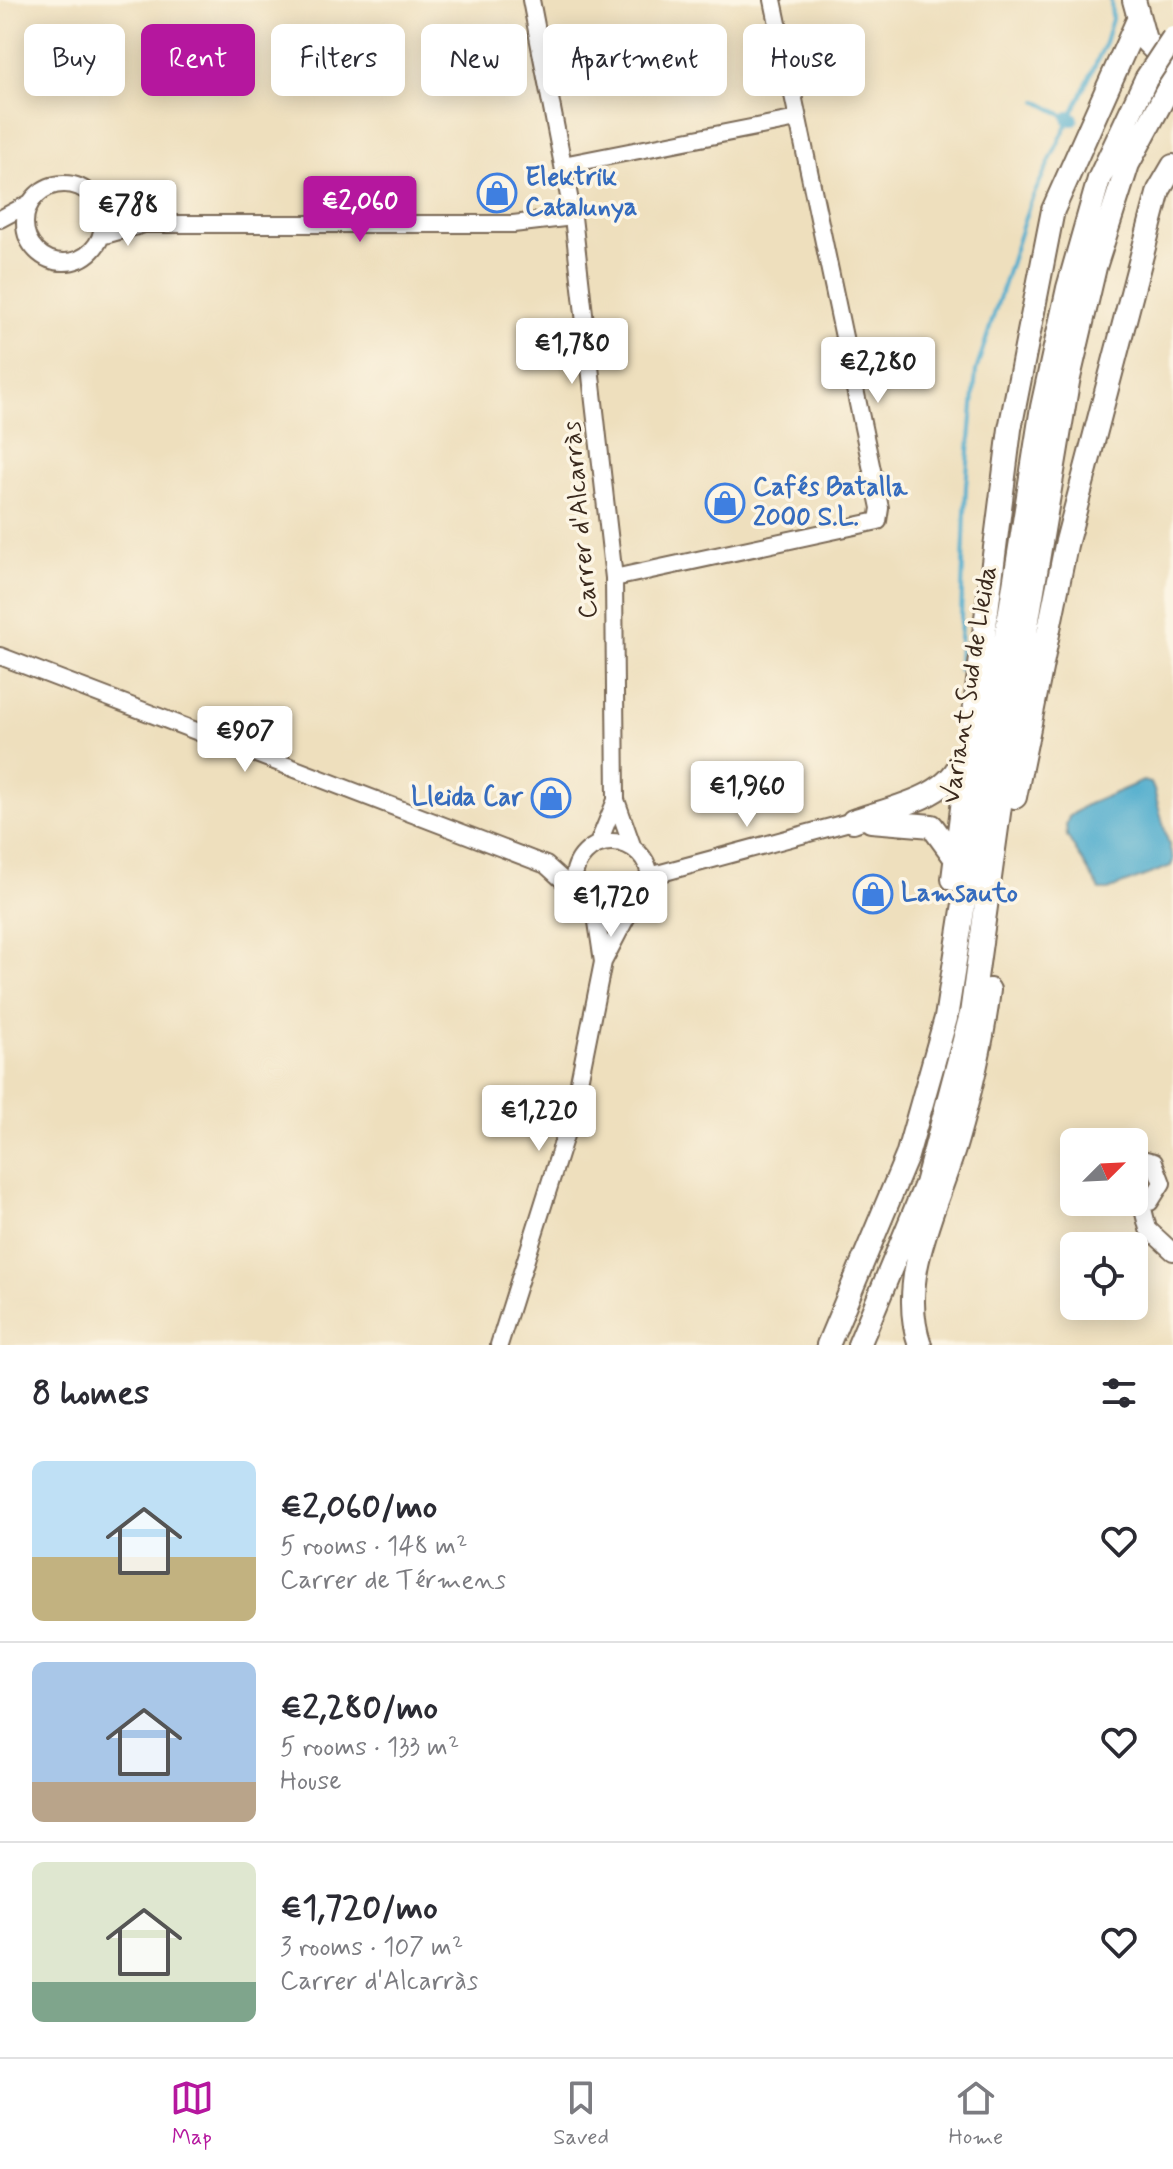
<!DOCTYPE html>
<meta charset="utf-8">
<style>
:root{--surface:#fff;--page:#f2f2f3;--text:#2b2b33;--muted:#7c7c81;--line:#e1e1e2;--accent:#b5179e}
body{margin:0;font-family:Mynerve,sans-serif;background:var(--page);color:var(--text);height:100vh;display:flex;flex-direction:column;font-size:30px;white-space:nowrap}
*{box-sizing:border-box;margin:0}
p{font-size:26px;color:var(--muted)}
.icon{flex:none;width:44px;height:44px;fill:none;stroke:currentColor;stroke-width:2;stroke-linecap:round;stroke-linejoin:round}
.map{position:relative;height:1345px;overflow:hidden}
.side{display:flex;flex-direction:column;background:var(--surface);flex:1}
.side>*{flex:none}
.banner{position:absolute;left:24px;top:24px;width:1126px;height:72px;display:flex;gap:16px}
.needle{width:52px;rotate:66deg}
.controls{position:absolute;left:1060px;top:1128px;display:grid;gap:16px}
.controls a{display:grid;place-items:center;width:88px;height:88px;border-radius:12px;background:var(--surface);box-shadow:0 4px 20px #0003;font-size:40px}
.price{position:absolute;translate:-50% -68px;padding:0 18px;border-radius:8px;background:#fff;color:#222;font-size:26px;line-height:52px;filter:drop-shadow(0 2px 4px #0008)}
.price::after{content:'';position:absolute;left:50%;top:48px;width:24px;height:18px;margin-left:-12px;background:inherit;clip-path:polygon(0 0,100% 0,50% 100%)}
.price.selected{background:var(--accent);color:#fff}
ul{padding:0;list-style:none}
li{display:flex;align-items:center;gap:24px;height:200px;padding:0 32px}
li+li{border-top:2px solid var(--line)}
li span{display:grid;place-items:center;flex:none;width:224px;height:160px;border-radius:12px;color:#555}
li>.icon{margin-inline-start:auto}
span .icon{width:96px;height:96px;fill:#fffc;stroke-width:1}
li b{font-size:34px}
h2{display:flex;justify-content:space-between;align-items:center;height:96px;padding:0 32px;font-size:34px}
.pill{padding:0 28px;border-radius:12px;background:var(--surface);box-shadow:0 4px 20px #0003;font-size:28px;line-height:72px}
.pill.selected{background:var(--accent);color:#fff}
.dock{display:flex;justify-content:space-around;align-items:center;height:112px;border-top:2px solid var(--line);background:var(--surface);font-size:22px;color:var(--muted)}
.dock a{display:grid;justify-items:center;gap:4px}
.dock .selected{color:var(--accent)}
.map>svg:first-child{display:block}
.water{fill:#4eaccd;stroke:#446b76;stroke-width:2}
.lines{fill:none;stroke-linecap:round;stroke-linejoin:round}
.stream{stroke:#4eaccd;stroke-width:4}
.canal{stroke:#4eaccd;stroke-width:14}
.minor-casing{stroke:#7a6956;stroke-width:20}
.highway-casing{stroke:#7a6956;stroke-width:26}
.minor{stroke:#fff;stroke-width:16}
.highway{stroke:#fff;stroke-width:22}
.highway-bridge-casing{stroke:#7a6956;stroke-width:26;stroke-linecap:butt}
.highway-bridge{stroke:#fff;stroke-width:22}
.labels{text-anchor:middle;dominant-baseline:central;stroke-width:7;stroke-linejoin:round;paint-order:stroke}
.shop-label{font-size:26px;font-weight:bold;fill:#366cbe;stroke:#fcf5e5;text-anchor:start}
.street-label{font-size:26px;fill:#3b2a1e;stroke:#fcf5e5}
</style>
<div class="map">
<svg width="1173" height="1345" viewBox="0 0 1173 1345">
<rect width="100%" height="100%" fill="#fcf5e5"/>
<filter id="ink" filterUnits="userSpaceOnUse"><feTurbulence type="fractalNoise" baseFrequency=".0125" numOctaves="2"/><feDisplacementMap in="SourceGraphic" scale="16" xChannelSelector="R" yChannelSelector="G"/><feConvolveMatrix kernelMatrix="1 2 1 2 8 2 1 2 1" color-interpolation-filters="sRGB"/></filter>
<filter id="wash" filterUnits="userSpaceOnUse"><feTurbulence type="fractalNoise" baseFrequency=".006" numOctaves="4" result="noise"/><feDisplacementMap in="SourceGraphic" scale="32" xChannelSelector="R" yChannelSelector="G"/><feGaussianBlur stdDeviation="1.8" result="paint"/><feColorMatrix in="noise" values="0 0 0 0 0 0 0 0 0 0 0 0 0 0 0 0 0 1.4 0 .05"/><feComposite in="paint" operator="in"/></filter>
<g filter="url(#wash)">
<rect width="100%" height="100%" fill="#eedfbd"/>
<!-- water -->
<path class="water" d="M1143,781L1151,783L1154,790L1173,860L1171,866L1108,890H1100L1067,836L1066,825L1069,817L1084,806Z"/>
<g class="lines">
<!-- stream -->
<path class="stream" d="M1037,101L1069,118
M959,670L966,486L976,371L1029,205L1104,46L1112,19L1111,0"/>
<!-- canal -->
<path class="canal" d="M1069,118L1072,119"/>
</g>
</g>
<g filter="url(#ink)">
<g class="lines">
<!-- minor casing -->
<g class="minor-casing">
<path id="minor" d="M531,0L573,217L614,578L616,800L598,844
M563,165L797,119
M25 223a39 39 0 1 1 78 0a39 39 0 1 1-78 0Z
M0,219L30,203
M101,236L144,224H513L573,217
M614,578L878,521L880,508L773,0
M0,656L546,865L575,891
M616,800L633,848
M574 880a38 38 0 1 1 76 0a38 38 0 1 1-76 0Z
M650,876L853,821
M596,915L603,962
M1126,1202L1134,1205L1150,1202L1162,1183L1154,1162L1134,1157
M1142,1205L1148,1229L1173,1252
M499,1345L574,1107L603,962L627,916"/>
</g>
<!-- highway casing -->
<g class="highway-casing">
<path id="highway" d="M1134,0L1145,40L1172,68
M1015,797L1066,545L1159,190L1173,166
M853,821C890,808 952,798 963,756
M871,821L932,826L956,859
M953,879L1010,429L1053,210L1137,22
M828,1345L907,1156L946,1018L1042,407L1068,288L1099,179L1146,79
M859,1345L926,1184L971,1014L1016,691L1068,382L1095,267L1128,164L1173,80
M920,1345C896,1276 939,1204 957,1139C971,1090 983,1040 989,990"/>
</g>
<!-- minor -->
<use href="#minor" class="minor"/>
<!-- highway -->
<use href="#highway" class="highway"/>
<!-- highway-bridge casing -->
<g class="highway-bridge-casing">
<path id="highway-bridge" d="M1146,79L1173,38"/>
</g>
<!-- highway-bridge -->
<use href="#highway-bridge" class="highway-bridge"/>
</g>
</g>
<!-- icons -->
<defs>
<g id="shop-ring" transform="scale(2)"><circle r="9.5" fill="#fcf5e5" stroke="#3f7fe0" stroke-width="1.5"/><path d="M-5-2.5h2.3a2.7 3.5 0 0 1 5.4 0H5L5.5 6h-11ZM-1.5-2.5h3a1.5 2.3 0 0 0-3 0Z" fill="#3f7fe0"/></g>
</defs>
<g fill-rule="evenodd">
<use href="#shop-ring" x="497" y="193"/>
<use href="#shop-ring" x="725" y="503"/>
<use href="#shop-ring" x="551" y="798"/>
<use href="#shop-ring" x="873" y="894"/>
</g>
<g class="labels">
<!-- shop labels -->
<g class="shop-label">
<text x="525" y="178">Elektrik<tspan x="525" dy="30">Catalunya</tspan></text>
<text x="753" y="488">Cafés Batalla<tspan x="753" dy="30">2000 S.L.</tspan></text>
<text x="523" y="798" text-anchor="end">Lleida Car</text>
<text x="901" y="894">Lamsauto</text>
</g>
<!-- street labels -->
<g class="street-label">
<text transform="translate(581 520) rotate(-95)">Carrer d'Alcarràs</text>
<text transform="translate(970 685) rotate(-81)">Variant Sud de Lleida</text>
</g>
</g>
</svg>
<div class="controls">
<a><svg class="needle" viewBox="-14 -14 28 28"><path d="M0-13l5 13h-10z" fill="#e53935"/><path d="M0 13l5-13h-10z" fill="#7c7c81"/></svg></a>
<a><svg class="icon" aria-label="locate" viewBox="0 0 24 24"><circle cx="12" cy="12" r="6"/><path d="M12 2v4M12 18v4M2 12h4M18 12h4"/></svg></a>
</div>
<b class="price selected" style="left:360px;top:244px">€2,060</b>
<b class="price" style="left:128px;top:248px">€788</b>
<b class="price" style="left:572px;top:386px">€1,780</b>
<b class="price" style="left:878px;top:405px">€2,280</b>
<b class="price" style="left:245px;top:774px">€907</b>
<b class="price" style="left:747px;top:829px">€1,960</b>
<b class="price" style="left:611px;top:939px">€1,720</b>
<b class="price" style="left:539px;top:1153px">€1,220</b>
<div class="banner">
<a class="pill">Buy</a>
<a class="pill selected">Rent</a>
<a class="pill">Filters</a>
<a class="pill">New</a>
<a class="pill">Apartment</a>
<a class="pill">House</a>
</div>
</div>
<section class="side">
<h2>8 homes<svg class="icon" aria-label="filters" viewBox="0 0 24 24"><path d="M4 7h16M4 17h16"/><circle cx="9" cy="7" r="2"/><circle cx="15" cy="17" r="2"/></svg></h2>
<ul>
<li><span style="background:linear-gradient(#bfe0f5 60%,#c2b280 0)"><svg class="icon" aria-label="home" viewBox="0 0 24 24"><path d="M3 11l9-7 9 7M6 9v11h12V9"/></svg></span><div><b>€2,060/mo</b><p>5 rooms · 148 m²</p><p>Carrer de Térmens</p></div><svg class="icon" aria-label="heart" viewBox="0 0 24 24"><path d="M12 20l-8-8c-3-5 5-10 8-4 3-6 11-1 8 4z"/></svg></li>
<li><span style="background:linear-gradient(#a9c7e8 75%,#b9a48a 0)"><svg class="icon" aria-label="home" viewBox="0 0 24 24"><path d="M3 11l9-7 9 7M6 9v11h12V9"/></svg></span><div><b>€2,280/mo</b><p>5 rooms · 133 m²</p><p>House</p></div><svg class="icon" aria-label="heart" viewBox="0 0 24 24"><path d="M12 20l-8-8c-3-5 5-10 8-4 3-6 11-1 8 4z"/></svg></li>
<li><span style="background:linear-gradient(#dfe7d0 75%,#7fa58c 0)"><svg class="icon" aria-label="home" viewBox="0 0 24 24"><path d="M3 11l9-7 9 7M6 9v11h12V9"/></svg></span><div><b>€1,720/mo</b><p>3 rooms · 107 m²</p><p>Carrer d'Alcarràs</p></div><svg class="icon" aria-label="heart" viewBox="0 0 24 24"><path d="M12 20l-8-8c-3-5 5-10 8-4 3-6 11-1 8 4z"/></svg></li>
</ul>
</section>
<nav class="dock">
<a class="selected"><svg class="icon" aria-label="map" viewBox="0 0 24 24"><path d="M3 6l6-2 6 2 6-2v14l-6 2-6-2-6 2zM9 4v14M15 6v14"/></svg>Map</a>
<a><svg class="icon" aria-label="saved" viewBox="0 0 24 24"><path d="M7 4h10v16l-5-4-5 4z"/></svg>Saved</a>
<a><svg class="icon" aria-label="home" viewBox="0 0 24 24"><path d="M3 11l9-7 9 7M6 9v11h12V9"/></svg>Home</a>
</nav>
